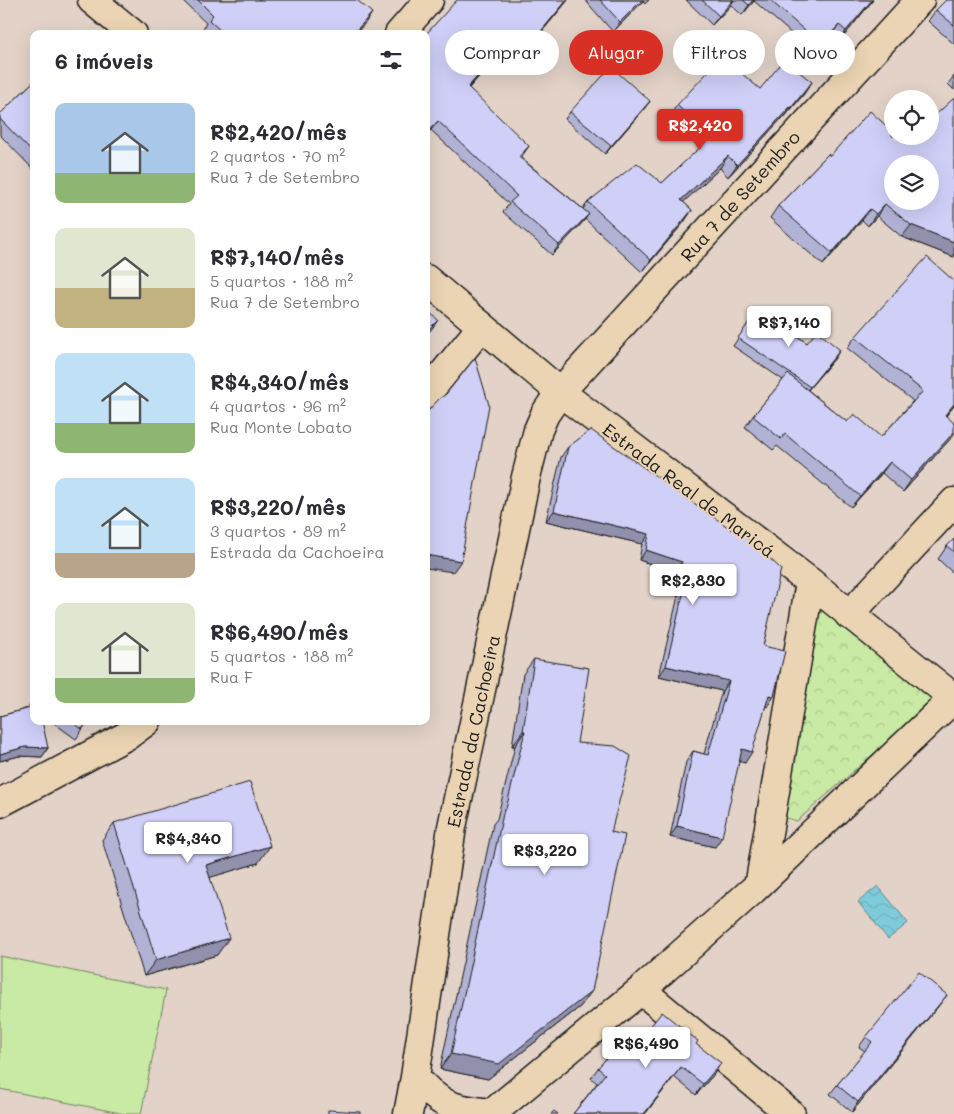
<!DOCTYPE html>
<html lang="pt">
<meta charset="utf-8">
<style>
:root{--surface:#fff;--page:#f2f2f3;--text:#2b2b33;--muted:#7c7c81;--accent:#d93025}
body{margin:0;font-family:Mali,sans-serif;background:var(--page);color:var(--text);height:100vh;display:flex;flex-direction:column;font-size:19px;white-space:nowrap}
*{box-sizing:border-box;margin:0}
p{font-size:16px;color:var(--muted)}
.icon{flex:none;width:28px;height:28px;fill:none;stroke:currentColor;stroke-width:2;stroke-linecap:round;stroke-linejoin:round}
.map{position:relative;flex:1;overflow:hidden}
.drawer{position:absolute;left:30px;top:30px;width:400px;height:695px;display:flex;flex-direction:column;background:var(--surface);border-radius:10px;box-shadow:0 5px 20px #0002}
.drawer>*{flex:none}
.hud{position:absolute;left:445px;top:30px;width:434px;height:45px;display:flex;gap:10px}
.fabs{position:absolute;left:884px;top:90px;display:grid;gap:10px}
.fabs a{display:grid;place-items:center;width:55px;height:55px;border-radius:50%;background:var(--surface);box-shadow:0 5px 20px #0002;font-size:25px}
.price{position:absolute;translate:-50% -42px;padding:0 11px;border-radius:5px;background:#fff;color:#222;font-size:16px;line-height:32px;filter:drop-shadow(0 1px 2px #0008)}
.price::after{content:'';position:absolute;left:50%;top:30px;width:15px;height:11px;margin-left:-8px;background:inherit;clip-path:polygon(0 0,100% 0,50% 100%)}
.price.active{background:var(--accent);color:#fff}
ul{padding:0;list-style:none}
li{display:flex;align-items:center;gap:15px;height:125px;padding:0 25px}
li span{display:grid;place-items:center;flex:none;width:140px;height:100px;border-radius:10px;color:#555}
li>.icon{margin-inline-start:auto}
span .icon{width:60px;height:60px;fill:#fffc;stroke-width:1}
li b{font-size:21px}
h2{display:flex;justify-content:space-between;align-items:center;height:60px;padding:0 25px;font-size:21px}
.tag{padding:0 18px;border-radius:22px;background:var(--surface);box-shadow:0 5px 20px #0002;font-size:18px;line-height:45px}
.tag.active{background:var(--accent);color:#fff}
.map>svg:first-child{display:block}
.park{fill:url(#park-crowns);stroke:#728360}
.pitch{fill:#c8eaa4;stroke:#728360}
.water{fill:url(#water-waves);stroke:#57868f}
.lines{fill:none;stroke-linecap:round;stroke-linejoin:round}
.minor-casing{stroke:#1c1c1c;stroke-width:31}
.major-casing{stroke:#1c1c1c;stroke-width:31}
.minor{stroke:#ead4b3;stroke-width:28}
.major{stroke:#ead4b3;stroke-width:28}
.wall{fill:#b2b2d5;stroke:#1c1c1c}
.shaded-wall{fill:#9191ae;stroke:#1c1c1c}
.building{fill:#cfcff8;stroke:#1c1c1c;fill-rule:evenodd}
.labels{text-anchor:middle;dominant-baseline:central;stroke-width:4;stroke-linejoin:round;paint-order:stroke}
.street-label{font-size:18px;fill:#1c1c1c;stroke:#ead4b3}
</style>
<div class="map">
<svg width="954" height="1114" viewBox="0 0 954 1114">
<defs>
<pattern id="park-crowns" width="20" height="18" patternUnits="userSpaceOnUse" patternTransform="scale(1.25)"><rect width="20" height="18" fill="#c8eaa4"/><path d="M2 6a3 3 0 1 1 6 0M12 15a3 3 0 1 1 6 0" fill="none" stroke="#abc88d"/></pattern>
<pattern id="water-waves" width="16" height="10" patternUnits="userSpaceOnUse" patternTransform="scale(1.25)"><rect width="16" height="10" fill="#7eccdb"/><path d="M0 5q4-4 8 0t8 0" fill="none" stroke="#6cafbb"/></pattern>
</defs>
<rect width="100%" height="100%" fill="#e2d2c8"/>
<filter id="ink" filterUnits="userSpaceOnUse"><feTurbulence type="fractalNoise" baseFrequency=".02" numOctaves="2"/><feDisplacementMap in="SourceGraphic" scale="10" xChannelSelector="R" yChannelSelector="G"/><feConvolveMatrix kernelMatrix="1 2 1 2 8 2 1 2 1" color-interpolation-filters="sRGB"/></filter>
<g filter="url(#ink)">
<!-- park -->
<path class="park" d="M828,607L931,696L927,707L797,821L787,818L783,807L818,615Z"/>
<!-- pitch -->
<path class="pitch" d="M0,956L166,990L141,1114H125L0,1089Z"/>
<!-- water -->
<path class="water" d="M878,886L908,923L888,939L858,902Z"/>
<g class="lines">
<!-- minor casing -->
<g class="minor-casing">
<path id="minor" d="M399,34L429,0
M426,395L482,326
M849,615L954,502
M0,803L128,735L147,721
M760,881L810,582
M641,990L791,1114
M415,1077C442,1107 453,1109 492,1113
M408,1114L415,1077L452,827L526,477L538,430L545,414L560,392L920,0
M491,1114L641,990L753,890L954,698"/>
</g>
<!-- major casing -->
<g class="major-casing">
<path id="major" d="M92,0L133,34
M426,279L560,392L810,582L954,698"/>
</g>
<!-- minor -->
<use href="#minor" class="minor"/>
<!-- major -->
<use href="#major" class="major"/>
</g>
<!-- wall -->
<path class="wall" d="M182,0H357L366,22L355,34H208L203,29L206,23Z
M568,0L515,64L501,52L469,88L522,156L521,158L583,209L588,202L662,183L700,148L669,117L677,105L760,89L804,94L782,120L781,119L728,177L720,168L683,202L692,210L684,222L642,272L585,219L582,223L552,255L503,212L509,204L431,130L426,34Z
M585,0H649L645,4L643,1L613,32Z
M686,0H873L840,41L832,34L815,54L754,1L742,15L731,5L712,25Z
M954,0V44L928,21L936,10Z
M954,76V90L948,84Z
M34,81V169H33L0,135V114Z
M650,101L644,109L605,154L565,119L570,112Z
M828,154L954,257L902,237L877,216L868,226L862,220L823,265L770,218L778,206Z
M758,309L807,343L835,358L808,390L847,422L881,437L913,401L847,348L855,337L954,406L946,416L951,438L903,492L882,473L851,507L777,446L773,450L745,427L753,416L783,380L733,346Z
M568,447L731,529L732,527L763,646L774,696L767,707L766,706L745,763L739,761L715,847L670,837L686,762L693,751L704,754L722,691L659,676L678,596L667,592L675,572L639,560L642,544L546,521L561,457Z
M954,539V574L938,559L947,546Z
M534,659L577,743L611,832L581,1006L488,1079L440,1069L493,824L497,819L515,746H512L523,674Z
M34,699V721L48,748L42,757L19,756L0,761V716L32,707L29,706Z
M51,721H88L76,739Z
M114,823L258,863L210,877L217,955L144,976L102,840Z
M940,1004L852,1112L830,1094L837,1085L865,1051L859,1047L866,1037Z
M641,1038L696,1044L714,1074L696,1095L674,1077L645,1114H573L597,1083L591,1078L598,1068Z"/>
<!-- shaded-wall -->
<path class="shaded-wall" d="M567,0H568L515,64L522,54Z
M642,0H644L613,32L620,22Z
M733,0H734L731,5L712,25L719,16Z
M753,0H755L742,15L749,5Z
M872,0H873L840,41L846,31Z
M372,13L366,22L355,34H353Z
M839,25L832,34L815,54L821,45Z
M508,42L501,52L461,96L468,87Z
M812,82L804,94L782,120L791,108Z
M650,101L644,109L605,154L611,146Z
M790,107L781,119L728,177L737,165Z
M438,121L431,130L426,135V133Z
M529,146L522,156L513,166L519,157Z
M728,156L720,168L673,212L681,200Z
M885,204L877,216L868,226L876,214Z
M870,209L862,220L823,265L832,253Z
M692,210L684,222L642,272L651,260Z
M589,214L582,223L552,255L559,245Z
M911,225L954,242V257L902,237Z
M438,320L431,330L426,334V332Z
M840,350L835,358L804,394L810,387Z
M954,404V406L937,426L945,415Z
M954,432V434L951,438L903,492L911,480Z
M890,462L882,473L851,507L860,496Z
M554,511L649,534L642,544L546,521Z
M646,550L682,562L675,572L639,560Z
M426,555L461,561L453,572L426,568Z
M674,581L685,586L678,596L667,592Z
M666,666L729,681L722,691L659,676Z
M769,695L774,696L767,707L761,705Z
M523,731H525L515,746H512Z
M25,747L48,748L42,757L19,756L0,761V754Z
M742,749L752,752L745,763L734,760Z
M677,826L722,837L715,847L670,837Z
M270,846L258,863L195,882L206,865Z
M229,938L217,955L144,976L156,960Z
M592,991L581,1006L488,1079L440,1069L451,1054Z
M947,995L940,1004L852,1112L858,1102Z
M721,1063L714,1074L696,1095L703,1084Z
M681,1067L645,1114H644Z"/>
<!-- building -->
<path class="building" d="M198,0H357L372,13L353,34H224L209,20L213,15Z
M457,0H567L522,54L508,42L468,87L529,146L519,157L589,214L559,245L510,202L517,196L438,121L426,133V34Z
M600,0H642L620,22Z
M702,0H733L719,16Z
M743,0H753L749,5Z
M770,0H872L846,31L839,25L821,45Z
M946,0H954V25L936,10Z
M722,57L760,89L784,60L812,82L791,108L790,107L737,165L728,156L681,200L692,210L651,260L588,202L637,163L662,183L710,138L677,105Z
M611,67L650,101L611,146L570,112Z
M34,81V154L0,119V114Z
M954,98V242L911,225L885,204L876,214L870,209L832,253L778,206L828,154L830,156L870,111L892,131V136H898L906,143L913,136H930V120ZM892,164H930V201H892Z
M927,257L954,281V404L945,415L954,423V432L911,480L890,462L860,496L785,434L781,439L753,416L788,374L847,422L854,414L881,437L923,391L855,337Z
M426,309L438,320L426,332Z
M758,309L807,343L817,331L840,350L810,387L738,338Z
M475,358L489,405L461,561L426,555V413L439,399L446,394Z
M591,430L732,530V527L751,541L781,569L763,646L785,651L774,696L769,695L752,752L742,749L722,837L677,826L693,751L708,755L729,681L666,666L685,586L674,581L682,562L646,550L649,534L554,511L568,447Z
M954,539V552L947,546Z
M534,659L589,668L577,743L615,746L631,756L611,832L625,835L592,991L499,1064L451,1054L504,809H506L525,731H523Z
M34,707V721H42L48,748L25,747L0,754V716Z
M71,721H88L82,729Z
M250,782L270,846L206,865L229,938L156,960L114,823Z
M919,972L947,995L858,1102L837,1085L872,1042L866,1037Z
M662,1012L698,1041L696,1044L721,1063L703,1084L681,1067L644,1114H573L605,1074L598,1068L630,1030L641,1038Z
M328,1110L360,1112V1114H328Z
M554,1111L558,1114H551Z"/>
</g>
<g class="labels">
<!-- street labels -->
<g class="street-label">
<text transform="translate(740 196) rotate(-48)">Rua 7 de Setembro</text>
<text transform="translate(689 490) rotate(37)">Estrada Real de Maricá</text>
<text transform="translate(473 731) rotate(-78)">Estrada da Cachoeira</text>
</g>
</g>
</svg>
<div class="fabs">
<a><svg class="icon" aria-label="locate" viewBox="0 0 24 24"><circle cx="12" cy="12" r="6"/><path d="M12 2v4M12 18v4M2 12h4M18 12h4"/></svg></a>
<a><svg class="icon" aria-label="layers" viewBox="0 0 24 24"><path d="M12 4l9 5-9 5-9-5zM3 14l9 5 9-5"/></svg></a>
</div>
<b class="price active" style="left:700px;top:151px">R$2,420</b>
<b class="price" style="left:789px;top:348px">R$7,140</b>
<b class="price" style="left:693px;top:606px">R$2,830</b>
<b class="price" style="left:188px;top:864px">R$4,340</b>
<b class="price" style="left:545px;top:876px">R$3,220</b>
<b class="price" style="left:646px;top:1069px">R$6,490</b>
<div class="hud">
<a class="tag">Comprar</a>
<a class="tag active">Alugar</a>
<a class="tag">Filtros</a>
<a class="tag">Novo</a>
</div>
<section class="drawer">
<h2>6 imóveis<svg class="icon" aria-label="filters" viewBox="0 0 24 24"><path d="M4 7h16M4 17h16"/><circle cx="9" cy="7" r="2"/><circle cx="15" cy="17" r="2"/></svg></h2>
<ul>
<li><span style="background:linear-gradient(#a9c7e8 70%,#8fb573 0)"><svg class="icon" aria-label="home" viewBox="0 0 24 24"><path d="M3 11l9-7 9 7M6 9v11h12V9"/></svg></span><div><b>R$2,420/mês</b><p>2 quartos · 70 m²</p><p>Rua 7 de Setembro</p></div></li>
<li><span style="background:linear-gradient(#dfe7d0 60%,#c2b280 0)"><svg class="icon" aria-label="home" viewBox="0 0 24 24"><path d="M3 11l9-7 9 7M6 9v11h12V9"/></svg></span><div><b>R$7,140/mês</b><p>5 quartos · 188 m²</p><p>Rua 7 de Setembro</p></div></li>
<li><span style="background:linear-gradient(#bfe0f5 70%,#8fb573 0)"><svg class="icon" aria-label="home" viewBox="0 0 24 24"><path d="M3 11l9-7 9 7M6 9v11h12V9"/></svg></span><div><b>R$4,340/mês</b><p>4 quartos · 96 m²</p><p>Rua Monte Lobato</p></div></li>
<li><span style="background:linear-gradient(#bfe0f5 75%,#b9a48a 0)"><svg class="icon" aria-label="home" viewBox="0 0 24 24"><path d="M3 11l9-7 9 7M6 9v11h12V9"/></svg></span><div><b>R$3,220/mês</b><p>3 quartos · 89 m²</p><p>Estrada da Cachoeira</p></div></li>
<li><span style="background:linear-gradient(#dfe7d0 75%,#8fb573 0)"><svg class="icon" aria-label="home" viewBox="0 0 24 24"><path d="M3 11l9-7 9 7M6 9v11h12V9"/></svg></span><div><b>R$6,490/mês</b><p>5 quartos · 188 m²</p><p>Rua F</p></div></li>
</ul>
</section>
</div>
